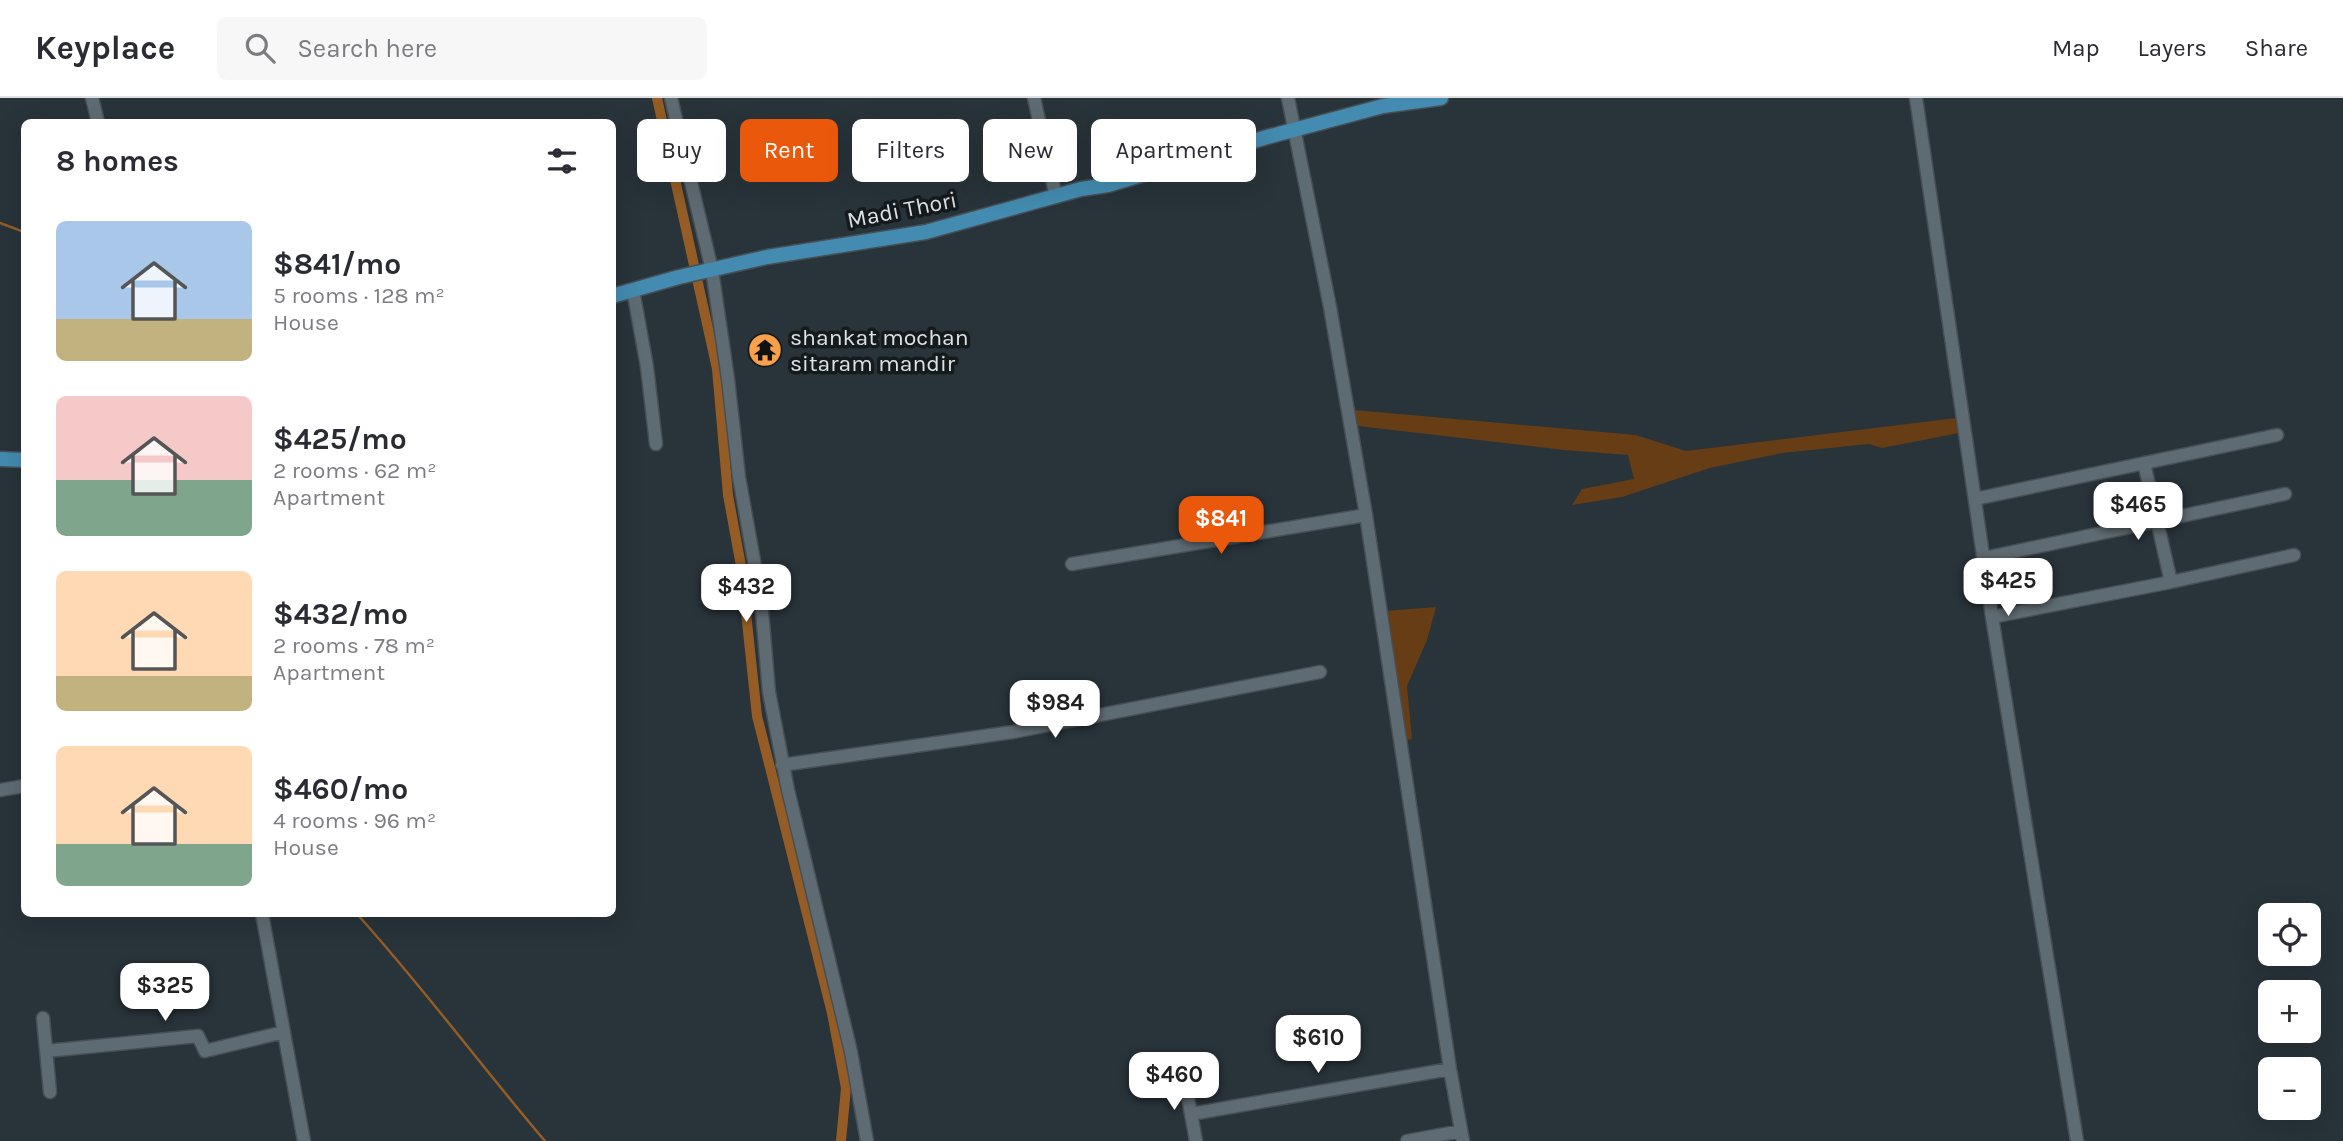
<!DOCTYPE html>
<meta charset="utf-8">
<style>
:root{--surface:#fff;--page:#f7f7f7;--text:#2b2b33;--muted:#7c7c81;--line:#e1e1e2;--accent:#ea580c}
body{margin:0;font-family:Karla,sans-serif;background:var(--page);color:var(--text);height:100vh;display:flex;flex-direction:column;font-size:26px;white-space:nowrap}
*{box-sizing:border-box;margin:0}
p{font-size:23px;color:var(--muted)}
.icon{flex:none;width:38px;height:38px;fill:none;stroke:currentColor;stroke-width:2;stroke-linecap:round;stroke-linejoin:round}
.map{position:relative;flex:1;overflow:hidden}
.sheet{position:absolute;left:21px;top:21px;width:595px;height:798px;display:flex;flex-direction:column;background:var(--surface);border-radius:10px;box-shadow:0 7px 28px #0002}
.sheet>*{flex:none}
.banner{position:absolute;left:637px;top:21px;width:665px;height:63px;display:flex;gap:14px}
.fabs{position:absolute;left:2258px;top:805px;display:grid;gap:14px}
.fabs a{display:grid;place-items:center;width:63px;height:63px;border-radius:10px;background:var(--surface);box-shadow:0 7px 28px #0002;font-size:35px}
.price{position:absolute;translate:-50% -60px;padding:0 16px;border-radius:14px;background:#fff;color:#222;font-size:23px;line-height:46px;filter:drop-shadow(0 2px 4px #0008)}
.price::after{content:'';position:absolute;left:50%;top:42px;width:21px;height:16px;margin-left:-10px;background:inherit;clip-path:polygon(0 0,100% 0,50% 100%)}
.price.selected{background:var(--accent);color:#fff}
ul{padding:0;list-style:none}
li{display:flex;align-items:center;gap:21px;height:175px;padding:0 35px}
li span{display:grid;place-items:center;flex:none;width:196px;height:140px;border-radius:10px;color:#555}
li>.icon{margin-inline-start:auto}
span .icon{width:84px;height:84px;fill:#fffc;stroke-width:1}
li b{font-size:30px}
h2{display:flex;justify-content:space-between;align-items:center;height:84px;padding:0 35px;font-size:30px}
.tag{padding:0 24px;border-radius:10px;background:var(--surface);box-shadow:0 7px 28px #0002;font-size:24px;line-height:63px}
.tag.selected{background:var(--accent);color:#fff}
header{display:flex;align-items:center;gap:42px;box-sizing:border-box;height:98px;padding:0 35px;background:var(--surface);border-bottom:2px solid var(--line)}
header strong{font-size:33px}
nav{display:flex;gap:38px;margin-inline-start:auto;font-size:24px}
.search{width:490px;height:63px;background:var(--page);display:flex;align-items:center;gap:18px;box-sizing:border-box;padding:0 24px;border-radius:10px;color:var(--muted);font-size:26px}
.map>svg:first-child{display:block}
.green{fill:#663d14}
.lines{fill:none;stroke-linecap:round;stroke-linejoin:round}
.stream{stroke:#955d25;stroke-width:2.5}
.canal{stroke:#955d25;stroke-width:10}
.minor-casing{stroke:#464f54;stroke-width:15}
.major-casing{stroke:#464f54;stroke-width:17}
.minor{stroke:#5f6b72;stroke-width:12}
.major{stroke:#438bb0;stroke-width:14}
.labels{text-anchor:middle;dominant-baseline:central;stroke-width:7;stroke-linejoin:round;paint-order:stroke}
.street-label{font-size:23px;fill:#dce3e7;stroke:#151a1d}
.poi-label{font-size:23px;fill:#dce3e7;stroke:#151a1d;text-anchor:start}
</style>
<header>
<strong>Keyplace</strong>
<div class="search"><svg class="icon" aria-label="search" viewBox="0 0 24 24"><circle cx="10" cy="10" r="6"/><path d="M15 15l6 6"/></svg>Search here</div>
<nav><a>Map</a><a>Layers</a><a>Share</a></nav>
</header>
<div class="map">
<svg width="2343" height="1043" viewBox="0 0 2343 1043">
<rect width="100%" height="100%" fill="#28333a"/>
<!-- green -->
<path class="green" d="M1354,312L1636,337L1686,353L1956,320L1959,335L1882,350L1869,346L1782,355L1710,370L1622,399L1572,407L1582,391L1634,381L1628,357L1564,352L1358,328Z
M1436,509L1427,542L1407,588L1412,641L1405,643L1385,513Z"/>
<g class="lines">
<!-- stream -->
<path class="stream" d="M0,125L24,134
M357,816C423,889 481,968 545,1043"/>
<!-- canal -->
<path class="canal" d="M657,0L717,271L728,397L741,468L757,618L832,915L846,990L841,1043"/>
<!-- minor casing -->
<g class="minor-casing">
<path id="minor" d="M92,0L98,24
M671,0L712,172L728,281L739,379L761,502L769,594L788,692L851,954L867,1043
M1034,0L1056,99
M1288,0L1330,209L1366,417L1450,971L1463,1043
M1916,0L1992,519L2077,1043
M633,192L647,269L656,346
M2144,365L2171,484
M1975,401L2277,337
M1984,460L2285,396
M1072,466L1366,417
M1992,519L2171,484L2294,457
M782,667L1013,634L1320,574
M0,692L24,688
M262,816L304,1043
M43,920L50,994
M46,953L198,938L205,953L284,934
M1184,978L1196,1043
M1191,1016L1450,971
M1407,1043L1461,1033"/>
</g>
<!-- major casing -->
<g class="major-casing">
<path id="major" d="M612,198L679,179L767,159L926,134L1081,91L1108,87L1267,39L1383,8L1441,0
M0,361L24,362"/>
</g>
<!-- minor -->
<use href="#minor" class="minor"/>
<!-- major -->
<use href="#major" class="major"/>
</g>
<!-- icons -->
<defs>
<g id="temple-disc" transform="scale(1.75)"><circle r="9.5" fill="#f8a14a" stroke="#151a1d"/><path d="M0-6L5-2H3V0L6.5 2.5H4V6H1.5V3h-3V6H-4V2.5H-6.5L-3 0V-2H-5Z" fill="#111"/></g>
</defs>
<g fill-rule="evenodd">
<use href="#temple-disc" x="765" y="252"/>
</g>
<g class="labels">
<!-- street labels -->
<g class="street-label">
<text transform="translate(902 112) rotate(-11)">Madi Thori</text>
</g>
<!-- poi labels -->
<g class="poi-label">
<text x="790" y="239">shankat mochan<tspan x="790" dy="26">sitaram mandir</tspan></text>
</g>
</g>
</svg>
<div class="fabs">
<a><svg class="icon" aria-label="locate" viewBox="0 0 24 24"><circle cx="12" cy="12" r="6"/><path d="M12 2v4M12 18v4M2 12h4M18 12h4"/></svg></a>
<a>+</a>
<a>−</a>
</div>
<b class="price" style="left:2138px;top:444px">$465</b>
<b class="price selected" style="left:1221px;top:458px">$841</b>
<b class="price" style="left:2008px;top:520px">$425</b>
<b class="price" style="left:746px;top:526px">$432</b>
<b class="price" style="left:1055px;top:642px">$984</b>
<b class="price" style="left:165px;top:925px">$325</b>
<b class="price" style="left:1318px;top:977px">$610</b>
<b class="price" style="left:1174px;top:1014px">$460</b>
<div class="banner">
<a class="tag">Buy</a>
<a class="tag selected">Rent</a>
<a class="tag">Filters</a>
<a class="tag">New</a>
<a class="tag">Apartment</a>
</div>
<section class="sheet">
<h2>8 homes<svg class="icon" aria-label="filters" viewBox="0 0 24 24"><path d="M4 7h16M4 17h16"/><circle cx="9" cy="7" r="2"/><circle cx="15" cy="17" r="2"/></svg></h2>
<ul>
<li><span style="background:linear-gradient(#a9c7e8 70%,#c2b280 0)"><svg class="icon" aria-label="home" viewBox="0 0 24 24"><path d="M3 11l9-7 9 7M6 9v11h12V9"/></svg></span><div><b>$841/mo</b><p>5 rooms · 128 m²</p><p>House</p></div></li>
<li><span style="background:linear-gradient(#f6c9c9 60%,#7fa58c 0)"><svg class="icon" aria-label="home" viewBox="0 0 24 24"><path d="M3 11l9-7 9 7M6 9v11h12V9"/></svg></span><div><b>$425/mo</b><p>2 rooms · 62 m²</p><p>Apartment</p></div></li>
<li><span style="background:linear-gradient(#ffd9b3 75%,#c2b280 0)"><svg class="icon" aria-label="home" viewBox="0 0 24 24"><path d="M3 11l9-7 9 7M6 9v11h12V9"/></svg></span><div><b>$432/mo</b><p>2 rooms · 78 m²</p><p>Apartment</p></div></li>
<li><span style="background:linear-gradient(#ffd9b3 70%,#7fa58c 0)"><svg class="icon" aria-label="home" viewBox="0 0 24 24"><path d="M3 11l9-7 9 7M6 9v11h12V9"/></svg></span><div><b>$460/mo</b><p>4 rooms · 96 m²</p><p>House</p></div></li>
</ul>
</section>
</div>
